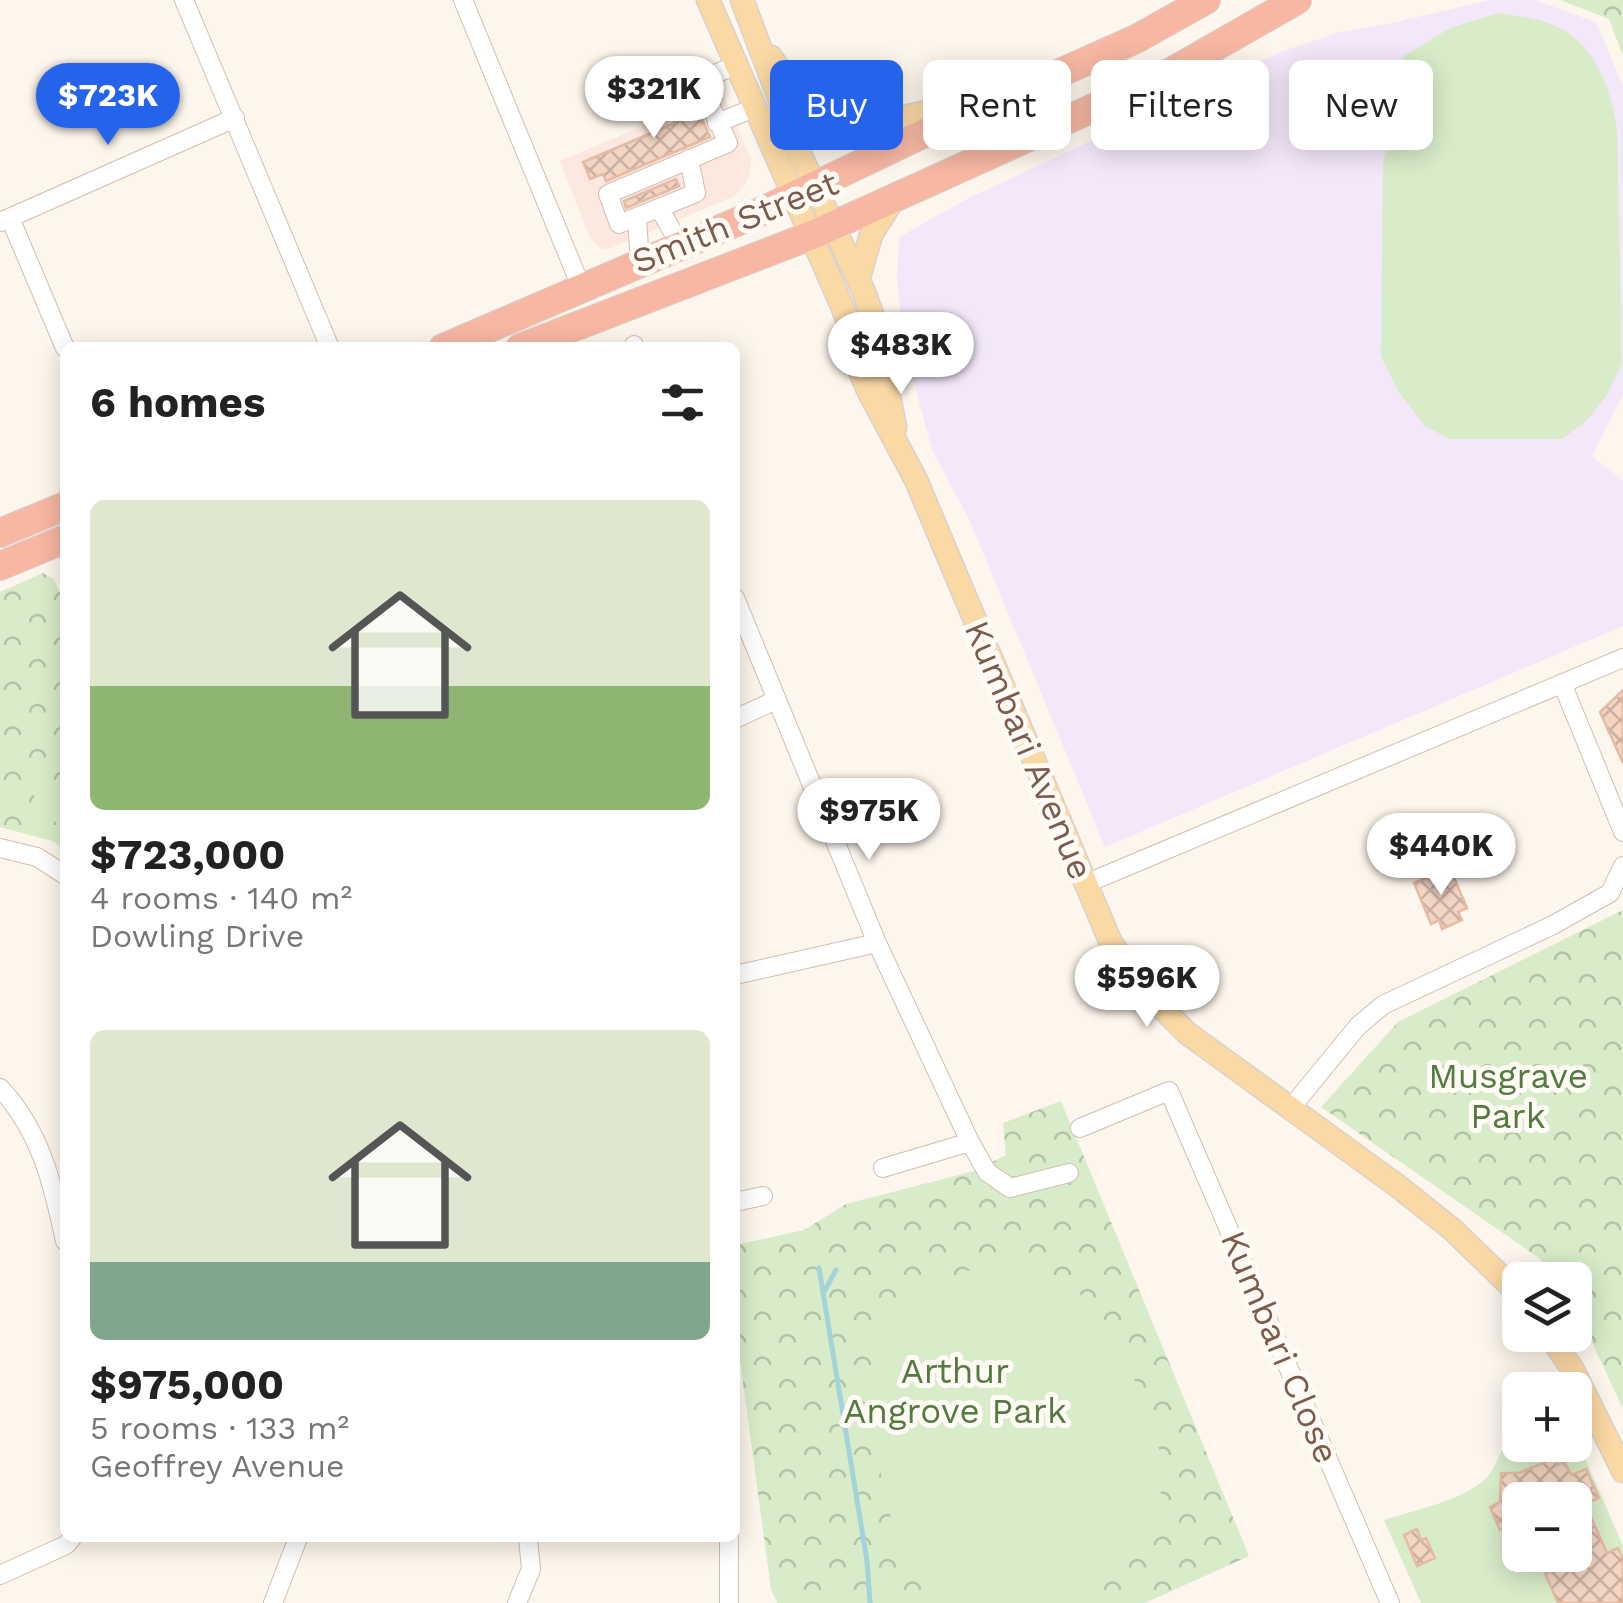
<!DOCTYPE html>
<meta charset="utf-8">
<style>
:root{--surface:#fff;--page:#f6f6f6;--text:#222;--muted:#767676;--accent:#2563eb}
body{margin:0;font-family:"Work Sans",sans-serif;background:var(--page);color:var(--text);height:100vh;display:flex;flex-direction:column;font-size:38px;white-space:nowrap}
*{box-sizing:border-box;margin:0}
p{font-size:32px;color:var(--muted)}
.icon{flex:none;width:55px;height:55px;fill:none;stroke:currentColor;stroke-width:2;stroke-linecap:round;stroke-linejoin:round}
.map{position:relative;flex:1;overflow:hidden}
.panel{position:absolute;left:60px;top:342px;width:680px;height:1200px;display:flex;flex-direction:column;background:var(--surface);border-radius:15px;box-shadow:0 5px 25px #0003}
.panel>*{flex:none}
.top-card{position:absolute;left:770px;top:60px;width:702px;height:90px;display:flex;gap:20px}
.buttons{position:absolute;left:1502px;top:1262px;display:grid;gap:20px}
.buttons a{display:grid;place-items:center;width:90px;height:90px;border-radius:15px;background:var(--surface);box-shadow:0 5px 25px #0003;font-size:50px}
.price{position:absolute;translate:-50% -85px;padding:0 22px;border-radius:35px;background:#fff;color:#222;font-size:32px;line-height:65px;filter:drop-shadow(0 2px 5px #0008)}
.price::after{content:'';position:absolute;left:50%;top:60px;width:30px;height:22px;margin-left:-15px;background:inherit;clip-path:polygon(0 0,100% 0,50% 100%)}
.price.current{background:var(--accent);color:#fff}
ul{padding:0;list-style:none}
li{display:grid;align-content:center;gap:20px;height:530px;padding:0 30px}
li span{display:grid;place-items:center;height:310px;border-radius:15px;color:#555}
li>.icon{margin-inline-start:auto}
span .icon{width:180px;height:180px;fill:#fffc;stroke-width:1}
li b{font-size:42px}
h2{display:flex;justify-content:space-between;align-items:center;height:120px;padding:0 30px;font-size:42px}
.chip{padding:0 35px;border-radius:15px;background:var(--surface);box-shadow:0 5px 25px #0003;font-size:35px;line-height:90px}
.chip.current{background:var(--accent);color:#fff}
.map>svg:first-child{display:block}
.commercial{fill:#fde8e0}
.education{fill:#f3e8fa}
.forest{fill:url(#forest-crowns)}
.pitch{fill:#d8ecc9;fill-rule:evenodd}
.lines{fill:none;stroke-linecap:round;stroke-linejoin:round}
.stream{stroke:#a5d3da;stroke-width:5}
.building{fill:url(#building-cross-hatch);stroke:#e6bba3;stroke-width:2.5}
.minor-casing{stroke:#d1beb0;stroke-width:20}
.major-casing{stroke:#dad1cd;stroke-width:25}
.highway-casing{stroke:#dad1cd;stroke-width:30}
.minor{stroke:#fff;stroke-width:18}
.major{stroke:#fbd9a5;stroke-width:22}
.highway{stroke:#f7b7a3;stroke-width:28}
.labels{text-anchor:middle;dominant-baseline:central;stroke-width:10;stroke-linejoin:round;paint-order:stroke}
.street-label{font-size:35px;fill:#7a5c4d;stroke:#fffaf3}
.park-label{font-size:35px;fill:#537a41;stroke:#fffaf3}
</style>
<div class="map">
<svg width="1623" height="1603" viewBox="0 0 1623 1603">
<defs>
<pattern id="forest-crowns" width="20" height="18" patternUnits="userSpaceOnUse" patternTransform="scale(2.5)"><rect width="20" height="18" fill="#d8ecc9"/><path d="M2 6a3 3 0 1 1 6 0M12 15a3 3 0 1 1 6 0" fill="none" stroke="#b4c2a5"/></pattern>
<pattern id="building-cross-hatch" width="8" height="8" patternUnits="userSpaceOnUse" patternTransform="scale(2.5)"><rect width="8" height="8" fill="#f3d5c3"/><path d="M0 0l8 8M0 8l8-8" fill="none" stroke="#cab0a1"/></pattern>
</defs>
<rect width="100%" height="100%" fill="#fdf6ec"/>
<!-- commercial -->
<path class="commercial" d="M707,59L751,159L750,174L743,188L733,197L609,249H602L591,240L560,161L657,120L642,82Z"/>
<!-- education -->
<path class="education" d="M1490,0H1534L1596,22L1623,86V395L1592,456L1623,481V626L1105,847L969,519L932,450L904,345L897,280L899,237L969,198L1280,52L1340,32L1388,24Z"/>
<!-- forest -->
<path class="forest" d="M1560,0H1623V56L1609,19Z
M43,573L54,579L65,604V849L52,841L0,827V592Z
M1623,910V1409L1575,1306V1280H1555L1539,1258L1321,1107L1398,1022Z
M1061,1101L1249,1556L1145,1603H777L771,1589L735,1324V1245L804,1230L846,1204L974,1171L1006,1155L1003,1123Z"/>
<!-- pitch -->
<path class="pitch" d="M1498,13C1516,16 1537,18 1553,25C1594,41 1611,89 1617,129L1622,363L1607,395L1587,420L1562,439H1449L1424,425L1398,391L1381,356L1383,165L1404,56L1450,28Z
M49,777L65,796V817L57,824L31,792Z
M1021,1260L1072,1284L1106,1327L1140,1390L1160,1452L1161,1516L1112,1570L1043,1603H958L937,1596L893,1528L868,1417L877,1338L924,1296L962,1272Z
M1520,1433V1445H1575V1435L1623,1546V1603H1421L1384,1520C1412,1511 1468,1499 1487,1477C1501,1461 1499,1443 1520,1433ZM1520,1500H1575V1555H1520Z"/>
<g class="lines">
<!-- stream -->
<path class="stream" d="M819,1268L867,1561L870,1603
M823,1294L836,1270"/>
</g>
<!-- building -->
<path class="building" d="M689,90L710,137L613,178L606,181L603,174L590,179L583,162L675,123L665,100Z
M676,179L679,186L626,208L624,201Z
M1623,690V763L1600,712Z
M1450,868L1467,908L1458,912L1462,920L1442,929L1439,920L1431,924L1414,883Z
M1555,1458L1558,1465L1564,1462L1572,1475L1586,1469L1599,1498L1585,1504L1607,1553L1618,1548L1623,1558V1603H1558L1537,1555H1575V1500H1520V1522L1500,1530L1490,1507L1500,1502L1501,1473H1519Z
M1417,1529L1421,1540L1426,1538L1435,1558L1417,1566L1404,1535Z"/>
<g class="lines">
<!-- minor casing -->
<g class="minor-casing">
<path id="minor" d="M184,0L330,348
M463,0L582,289
M717,123L754,108
M689,159L696,193L619,224L608,194L728,143L699,81L736,65
M659,208L681,246
M637,217L640,264
M10,218L65,348
M0,222L235,118
M634,345V348
M735,598L877,943L970,1142L987,1172L1010,1188L1069,1173
M1562,683L1623,832
M735,719L776,700
M0,848L37,857L65,875
M1085,884L1623,658
M735,975L877,943
M0,1088C41,1131 53,1185 65,1241
M1290,1109L1358,1026L1383,1005L1553,925L1610,893L1623,866
M1080,1128L1169,1091L1390,1603
M883,1168L970,1142
M735,1202L763,1196
M729,1538V1603
M0,1575L66,1545L72,1538
M273,1603L298,1538
M517,1603L531,1569L528,1538"/>
</g>
<!-- major casing -->
<g class="major-casing">
<path id="major" d="M708,0L842,306L854,336L860,371L867,388L916,480L1111,943L1148,994L1187,1033L1399,1187L1453,1230L1520,1295
M742,0L801,156L864,292L874,320L895,427
M771,57C830,148 899,120 986,95
M859,277L871,235L896,195
M1549,1335L1573,1370L1623,1471"/>
</g>
<!-- highway casing -->
<g class="highway-casing">
<path id="highway" d="M443,348L760,212L929,131L1136,39L1206,0
M520,348L810,236L1164,76L1297,0
M0,533L65,506
M0,566L65,539"/>
</g>
<!-- minor -->
<use href="#minor" class="minor"/>
<!-- major -->
<use href="#major" class="major"/>
<!-- highway -->
<use href="#highway" class="highway"/>
</g>
<g class="labels">
<!-- street labels -->
<g class="street-label">
<text transform="translate(735 222) rotate(-22)">Smith Street</text>
<text transform="translate(1029 750) rotate(67)">Kumbari Avenue</text>
<text transform="translate(1280 1347) rotate(67)">Kumbari Close</text>
</g>
<!-- park labels -->
<g class="park-label">
<text x="1508" y="1076">Musgrave<tspan x="1508" dy="40">Park</tspan></text>
<text x="955" y="1371">Arthur<tspan x="955" dy="40">Angrove Park</tspan></text>
</g>
</g>
</svg>
<div class="buttons">
<a><svg class="icon" aria-label="layers" viewBox="0 0 24 24"><path d="M12 4l9 5-9 5-9-5zM3 14l9 5 9-5"/></svg></a>
<a>+</a>
<a>−</a>
</div>
<b class="price" style="left:654px;top:141px">$321K</b>
<b class="price current" style="left:108px;top:148px">$723K</b>
<b class="price" style="left:901px;top:397px">$483K</b>
<b class="price" style="left:869px;top:863px">$975K</b>
<b class="price" style="left:1441px;top:898px">$440K</b>
<b class="price" style="left:1147px;top:1030px">$596K</b>
<div class="top-card">
<a class="chip current">Buy</a>
<a class="chip">Rent</a>
<a class="chip">Filters</a>
<a class="chip">New</a>
</div>
<section class="panel">
<h2>6 homes<svg class="icon" aria-label="filters" viewBox="0 0 24 24"><path d="M4 7h16M4 17h16"/><circle cx="9" cy="7" r="2"/><circle cx="15" cy="17" r="2"/></svg></h2>
<ul>
<li><span style="background:linear-gradient(#dfe7d0 60%,#8fb573 0)"><svg class="icon" aria-label="home" viewBox="0 0 24 24"><path d="M3 11l9-7 9 7M6 9v11h12V9"/></svg></span><div><b>$723,000</b><p>4 rooms · 140 m²</p><p>Dowling Drive</p></div></li>
<li><span style="background:linear-gradient(#dfe7d0 75%,#7fa58c 0)"><svg class="icon" aria-label="home" viewBox="0 0 24 24"><path d="M3 11l9-7 9 7M6 9v11h12V9"/></svg></span><div><b>$975,000</b><p>5 rooms · 133 m²</p><p>Geoffrey Avenue</p></div></li>
</ul>
</section>
</div>
